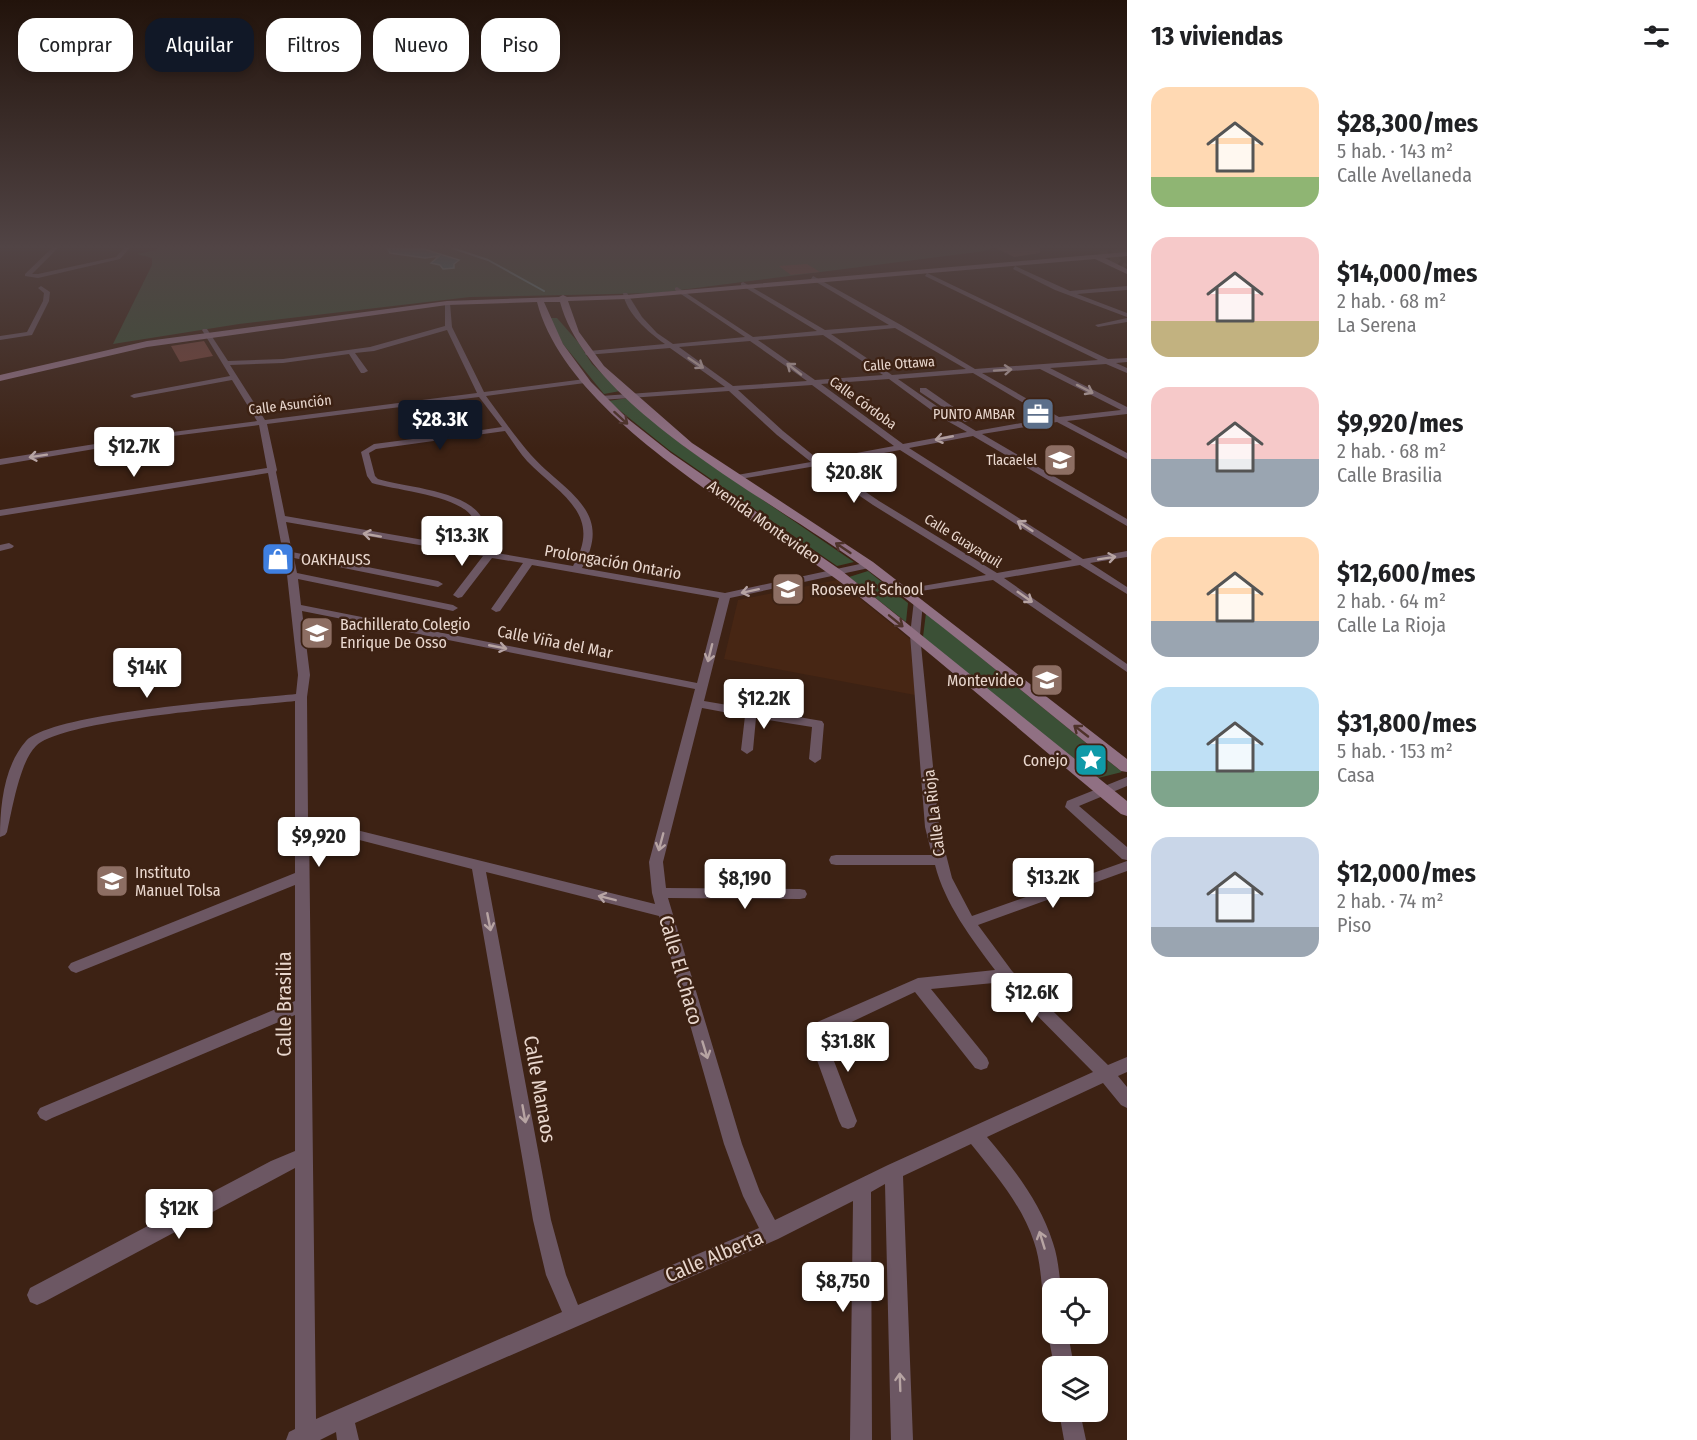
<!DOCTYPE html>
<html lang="es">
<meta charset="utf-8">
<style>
:root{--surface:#fff;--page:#f2f2f2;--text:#202124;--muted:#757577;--accent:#111827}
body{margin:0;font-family:"Fira Sans Condensed",sans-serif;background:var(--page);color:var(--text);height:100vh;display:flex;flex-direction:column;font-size:22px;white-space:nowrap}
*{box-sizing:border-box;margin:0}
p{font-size:20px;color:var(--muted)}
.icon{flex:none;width:33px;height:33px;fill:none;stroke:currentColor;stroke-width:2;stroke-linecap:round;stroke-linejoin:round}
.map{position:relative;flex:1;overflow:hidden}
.sheet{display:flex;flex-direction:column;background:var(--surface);width:570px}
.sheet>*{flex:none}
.hud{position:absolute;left:18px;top:18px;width:570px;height:54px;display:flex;gap:12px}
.buttons{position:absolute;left:1042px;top:1278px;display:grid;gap:12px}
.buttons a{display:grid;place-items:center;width:66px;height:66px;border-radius:12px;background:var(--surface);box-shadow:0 3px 9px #0003;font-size:30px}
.price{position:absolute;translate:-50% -51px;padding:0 14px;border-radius:6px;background:#fff;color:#222;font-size:20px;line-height:39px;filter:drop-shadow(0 2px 3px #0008)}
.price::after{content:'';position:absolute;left:50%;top:36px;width:18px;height:14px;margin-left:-9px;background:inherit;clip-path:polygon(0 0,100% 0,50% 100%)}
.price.active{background:var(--accent);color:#fff}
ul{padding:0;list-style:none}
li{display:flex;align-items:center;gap:18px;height:150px;padding:0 24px}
li span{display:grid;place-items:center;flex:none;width:168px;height:120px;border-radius:18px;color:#555}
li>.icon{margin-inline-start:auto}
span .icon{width:72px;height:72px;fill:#fffc;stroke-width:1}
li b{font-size:26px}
h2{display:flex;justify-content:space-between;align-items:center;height:72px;padding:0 24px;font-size:26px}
.tag{padding:0 21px;border-radius:18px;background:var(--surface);box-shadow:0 3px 9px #0003;font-size:21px;line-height:54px}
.tag.active{background:var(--accent);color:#fff}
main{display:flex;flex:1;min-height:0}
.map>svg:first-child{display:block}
.built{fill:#472614}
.green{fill:#3b5036}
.water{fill:#31787a;stroke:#689493;stroke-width:1.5}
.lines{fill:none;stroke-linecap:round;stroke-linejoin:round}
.stream{stroke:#689493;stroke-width:2}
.building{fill:#744339}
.secondary-tunnel{stroke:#573d30;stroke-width:8;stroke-dasharray:8 4;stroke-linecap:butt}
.street{fill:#6c5763;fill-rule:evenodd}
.secondary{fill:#907083;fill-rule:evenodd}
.oneway{stroke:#b7a4a3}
.oneway2{stroke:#4e322a}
.labels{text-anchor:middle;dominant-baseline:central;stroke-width:5;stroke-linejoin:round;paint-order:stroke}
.far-street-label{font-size:14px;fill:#e9d7ce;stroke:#3d2214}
.far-poi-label{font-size:14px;fill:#e9d7ce;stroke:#3d2214;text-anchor:end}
.street-label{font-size:16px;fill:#e9d7ce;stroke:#3d2214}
.poi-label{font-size:16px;fill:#e9d7ce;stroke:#3d2214;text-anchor:start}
.near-street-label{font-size:20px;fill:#e9d7ce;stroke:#3d2214}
</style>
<main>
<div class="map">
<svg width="1127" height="1440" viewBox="0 0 1127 1440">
<rect width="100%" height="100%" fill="#3d2214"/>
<!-- built -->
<path class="built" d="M837,580L910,639L915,695L724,659L738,600Z"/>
<!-- green -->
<path class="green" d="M157,248H992L985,251L657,293L470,297L239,324L113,344L152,265V258L137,254L156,250Z
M550,318H557L578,342L592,364L620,391L604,394L563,344Z
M628,398L685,447L854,562L837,566L669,450L608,401Z
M868,571L908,603L906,622L849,577Z
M926,613L1122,772L1094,779L923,637Z"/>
<!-- water -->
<path class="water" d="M387,248L424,249L459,260L454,264V268L443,269L440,265L431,263L439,256L425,258L390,253Z"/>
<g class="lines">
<!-- stream -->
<path class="stream" d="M452,248L488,260L544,291"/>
</g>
<!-- building -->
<path class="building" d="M996,248H1040V253L1014,257Z
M807,264L820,272L791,275L779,266Z
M204,341L213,356L180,362L171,346Z"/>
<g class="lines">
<!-- secondary-tunnel -->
<path class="secondary-tunnel" d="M1125,252L1117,254L1114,259L1125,268
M1100,255L1127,252"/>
<!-- street -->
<path class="street" d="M52,248H58L32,274H38L116,257L124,248H130L120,259L38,278L25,276V274Z
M1015,266L1070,291L1127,286V290L1077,294L1127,313V317L1055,290L1013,269Z
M927,273L1108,359L1127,358V362L1116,363L1127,368V373L1106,364L1050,368L1127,407V414L1067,421L1127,453V459L1057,422L982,434L1127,519V526L973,436L909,448L1083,559L1127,551V557L1090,563L1127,587V594L1080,565L1004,578L1127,664V672L993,580L901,594L900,592L901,590L905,589L986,575L873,505L816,466L734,480V476L737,475L811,462L777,435L729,391L601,400L597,398L601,396L725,387L670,348L586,355L585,353L589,351L665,344C648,332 626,313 623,293H627L642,317L657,333L673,344L745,337L675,290V288L677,287L753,337L817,331L741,285V283L743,282L825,330L889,325L811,279L813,276L901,325L975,369L1098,360L925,276ZM895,328L966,369L892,375L831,334ZM823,335L883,375L815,380L758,340ZM750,341L807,381L733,386L679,347ZM1040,369L1121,410L1059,417L982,373ZM973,373L1049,418L976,431L948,414L898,379ZM889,379L942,418L967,432L903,444L821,384ZM812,385L894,446L819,460L783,431L738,390ZM900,450L1072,560L997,573L879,501L825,464Z
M41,286L50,292L49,301L32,335L0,340V336L27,332L43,301L44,293L38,288Z
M445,302L450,303L452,327L484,392L585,379L589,381L585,383L486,396C501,416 515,437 531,455C564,492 615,510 582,568L725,593L869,562L874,565L869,568L730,598L704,701L822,721L824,724L821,759L815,763L809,759L812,727L756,718L753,750L747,754L741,750L745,716L702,708L663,862L666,888L800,889L805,890L807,894L805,898L800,899L668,898L742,1144L760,1192L775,1220L888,1165L1093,1072L1004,982L931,989L987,1058L989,1063L987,1068L981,1070L975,1068L915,992L824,1035L857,1121L854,1127L848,1129L842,1127L839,1121L809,1038L808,1033L815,1023L918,978L995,970C971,938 945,904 935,865H836L831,864L829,860L831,856L836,855H932L925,827L910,635L914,600H922L923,602L920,635L939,827L952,878L972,916L1127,861V871L978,925L1012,971L1108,1065L1127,1057V1072L1118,1076L1127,1087V1108L1121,1105L1103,1083L987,1137C1014,1169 1040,1202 1053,1243C1058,1257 1059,1273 1061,1288H1053V1307L1046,1304L1043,1297C1041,1279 1040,1259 1034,1242C1022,1205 995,1174 971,1144L903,1176L913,1440H891L885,1184L871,1192L872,1440H850L853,1201L778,1239L355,1423L359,1440H337L336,1432L320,1440H286L289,1432L295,1429V1168L44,1302L37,1305L30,1302L27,1295L30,1288L271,1161L295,1151V1015L52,1118L46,1121L40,1118L37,1113L40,1108L295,1001V885L81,971L76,973L71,971L68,967L71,963L295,873V701C249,706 63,719 36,746C20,761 12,810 7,832L5,835L0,837C0,805 4,766 26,741C52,712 249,699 296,694L298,675L287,575L268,473L0,516V510L267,468L259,425L165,437L0,465V459L165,433L257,421L232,380L134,398L130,396L134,394L230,376L202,330L203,329H207L228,361L283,359L370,347L445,326ZM447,330L477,393L265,420L230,365L283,363L349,354L361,373H364L368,371L355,353L374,351ZM479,397L502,427L475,431L461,407L457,405L453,407L467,432L374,444L361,452L367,476L372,483C395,490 460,496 472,517C478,527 473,538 470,548L285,516L276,472L277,470L267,424ZM505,431C512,441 519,452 527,461C559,494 604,514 573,566L479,550C481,545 485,537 485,532C487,491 406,488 378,479L375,476L369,453L376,449ZM286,522L483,556L453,595L458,598L462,597L492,558L523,563L491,609L496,612L500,611L532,565L719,598L697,683L301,605L298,579L453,611L458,608L453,605L297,573L294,558L438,587L443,584L438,581L292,552ZM302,611L695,689L649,862L652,893L655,904L308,818L307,697L310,675ZM309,827L472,869L533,1220L546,1275L562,1312L316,1419ZM486,872L659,916L724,1144L743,1196L759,1228L578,1305L566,1275L551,1220Z
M1127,318V322L1098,327L1095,325Z
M920,388H926L972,420L965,422L920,392Z
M9,543L14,546L12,548L0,551V545Z
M1127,777V786L1079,806L1127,847V860L1122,859L1065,807L1067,801Z
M1053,1326V1334H1068L1074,1366H1054L1048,1334Z
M1059,1412H1080L1086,1440H1064Z"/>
<!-- secondary -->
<path class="secondary" d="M1127,252V256L1105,258L1127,269V274L1095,259L626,299L568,301L579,332L604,366L692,443L873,562L1127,759V772L1121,771C1036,703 953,633 865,568C778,503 589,410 560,302H544L563,344L591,382L628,419L671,453L842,571L1127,801V816L1121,814C1032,741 946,665 856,594C762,520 568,422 537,302L447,305L147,347L0,381V375L147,341L447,301L559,297L563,295L567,297L626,295Z"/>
</g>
<!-- one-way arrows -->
<defs><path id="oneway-shaft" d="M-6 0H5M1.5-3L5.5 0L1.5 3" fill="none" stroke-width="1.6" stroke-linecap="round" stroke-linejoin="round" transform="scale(1.5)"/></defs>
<g class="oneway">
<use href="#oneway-shaft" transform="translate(696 363) rotate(34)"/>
<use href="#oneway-shaft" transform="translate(794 369) rotate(-142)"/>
<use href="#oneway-shaft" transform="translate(1003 370) rotate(-4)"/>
<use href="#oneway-shaft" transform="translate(1085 389) rotate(27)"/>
<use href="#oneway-shaft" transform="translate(944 438) rotate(169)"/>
<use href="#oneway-shaft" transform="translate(38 456) rotate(171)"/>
<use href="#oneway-shaft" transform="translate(1025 526) rotate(-147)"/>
<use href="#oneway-shaft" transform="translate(372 535) rotate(-170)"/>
<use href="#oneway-shaft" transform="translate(1107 558) rotate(-9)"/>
<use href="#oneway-shaft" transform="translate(750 591) rotate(168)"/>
<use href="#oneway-shaft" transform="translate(1025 597) rotate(35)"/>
<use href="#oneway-shaft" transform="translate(498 647) rotate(11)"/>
<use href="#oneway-shaft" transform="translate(710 653) rotate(104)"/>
<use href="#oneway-shaft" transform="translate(661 842) rotate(105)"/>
<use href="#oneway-shaft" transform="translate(607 898) rotate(-166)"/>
<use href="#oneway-shaft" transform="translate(489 922) rotate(79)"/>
<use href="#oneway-shaft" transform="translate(705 1050) rotate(73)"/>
<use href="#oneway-shaft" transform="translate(524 1114) rotate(80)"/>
<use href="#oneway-shaft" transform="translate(1042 1240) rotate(-107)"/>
<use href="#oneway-shaft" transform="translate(900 1382) rotate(-92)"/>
</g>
<g class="oneway2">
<use href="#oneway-shaft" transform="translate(621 418) rotate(42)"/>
<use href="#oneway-shaft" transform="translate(843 548) rotate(-146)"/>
<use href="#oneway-shaft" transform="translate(896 621) rotate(39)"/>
<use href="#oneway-shaft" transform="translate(1081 731) rotate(-142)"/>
</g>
<!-- sky -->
<linearGradient id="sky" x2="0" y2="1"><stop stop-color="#22130b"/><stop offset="0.55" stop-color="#514445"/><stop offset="1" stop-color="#514445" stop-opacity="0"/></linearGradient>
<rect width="1127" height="449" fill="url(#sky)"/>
<!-- icons -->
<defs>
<g id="office-square" transform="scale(1.725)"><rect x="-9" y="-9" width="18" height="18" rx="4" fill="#5c6f8a" stroke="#3d2214"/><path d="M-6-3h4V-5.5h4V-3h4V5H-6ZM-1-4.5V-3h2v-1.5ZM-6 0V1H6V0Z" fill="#fff"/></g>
<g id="school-square" transform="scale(1.725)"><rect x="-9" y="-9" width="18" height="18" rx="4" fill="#8d6e63" stroke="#3d2214"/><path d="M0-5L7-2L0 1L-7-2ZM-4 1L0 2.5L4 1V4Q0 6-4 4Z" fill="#fff"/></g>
<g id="shop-square" transform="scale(1.725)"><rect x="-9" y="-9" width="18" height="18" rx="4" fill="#3f7fe0" stroke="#3d2214"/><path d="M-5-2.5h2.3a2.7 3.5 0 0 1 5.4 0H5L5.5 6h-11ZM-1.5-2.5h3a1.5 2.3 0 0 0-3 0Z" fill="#fff"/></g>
<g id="university-square" transform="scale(1.725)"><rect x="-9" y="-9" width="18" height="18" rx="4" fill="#8d6e63" stroke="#3d2214"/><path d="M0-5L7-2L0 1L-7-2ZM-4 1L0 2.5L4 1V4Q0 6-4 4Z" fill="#fff"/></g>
<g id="sight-square" transform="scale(1.725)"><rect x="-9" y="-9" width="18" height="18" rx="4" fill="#0f9aa8" stroke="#3d2214"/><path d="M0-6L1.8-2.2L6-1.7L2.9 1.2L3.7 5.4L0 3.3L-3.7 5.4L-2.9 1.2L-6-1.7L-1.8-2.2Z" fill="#fff"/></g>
</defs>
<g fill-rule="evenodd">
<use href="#office-square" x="1038" y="414"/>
<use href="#school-square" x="1060" y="460"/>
<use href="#shop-square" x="278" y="559"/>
<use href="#school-square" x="788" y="589"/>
<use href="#university-square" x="317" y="633"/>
<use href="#school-square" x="1047" y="680"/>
<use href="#sight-square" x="1091" y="760"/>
<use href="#school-square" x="112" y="881"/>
</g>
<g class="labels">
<!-- far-street labels -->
<g class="far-street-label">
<text transform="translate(899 364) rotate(-4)">Calle Ottawa</text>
<text transform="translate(863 403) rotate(36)">Calle Córdoba</text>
<text transform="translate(290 405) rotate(-7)">Calle Asunción</text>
<text transform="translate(963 541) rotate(32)">Calle Guayaquil</text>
</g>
<!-- far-poi labels -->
<g class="far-poi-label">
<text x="1015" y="414">PUNTO AMBAR</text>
<text x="1037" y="460">Tlacaelel</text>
</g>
<!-- street labels -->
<g class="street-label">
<text transform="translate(764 522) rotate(35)">Avenida Montevideo</text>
<text transform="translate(613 562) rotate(10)">Prolongación Ontario</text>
<text transform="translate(555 642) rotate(11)">Calle Viña del Mar</text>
<text transform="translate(934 813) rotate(-97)">Calle La Rioja</text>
</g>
<!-- poi labels -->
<g class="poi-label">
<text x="301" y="559">OAKHAUSS</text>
<text x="811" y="589">Roosevelt School</text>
<text x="340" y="624">Bachillerato Colegio<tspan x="340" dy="18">Enrique De Osso</tspan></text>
<text x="1024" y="680" text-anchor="end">Montevideo</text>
<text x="1068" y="760" text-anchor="end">Conejo</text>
<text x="135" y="872">Instituto<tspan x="135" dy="18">Manuel Tolsa</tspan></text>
</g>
<!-- near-street labels -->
<g class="near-street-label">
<text transform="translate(681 970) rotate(74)">Calle El Chaco</text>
<text transform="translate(284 1004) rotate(-90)">Calle Brasilia</text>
<text transform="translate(540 1089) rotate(80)">Calle Manaos</text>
<text transform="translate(714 1256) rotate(-23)">Calle Alberta</text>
</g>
</g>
</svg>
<div class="buttons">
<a><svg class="icon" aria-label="locate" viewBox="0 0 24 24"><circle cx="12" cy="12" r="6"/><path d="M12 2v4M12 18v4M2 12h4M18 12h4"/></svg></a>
<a><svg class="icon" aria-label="layers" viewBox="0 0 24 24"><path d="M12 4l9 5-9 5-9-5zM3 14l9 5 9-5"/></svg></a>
</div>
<b class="price active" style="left:440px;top:451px">$28.3K</b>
<b class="price" style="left:134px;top:478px">$12.7K</b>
<b class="price" style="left:854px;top:504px">$20.8K</b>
<b class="price" style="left:462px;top:567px">$13.3K</b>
<b class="price" style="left:147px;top:699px">$14K</b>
<b class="price" style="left:764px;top:730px">$12.2K</b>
<b class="price" style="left:319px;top:868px">$9,920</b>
<b class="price" style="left:1053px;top:909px">$13.2K</b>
<b class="price" style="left:745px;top:910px">$8,190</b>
<b class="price" style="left:1032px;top:1024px">$12.6K</b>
<b class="price" style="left:848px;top:1073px">$31.8K</b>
<b class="price" style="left:179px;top:1240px">$12K</b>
<b class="price" style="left:843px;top:1313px">$8,750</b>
<div class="hud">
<a class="tag">Comprar</a>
<a class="tag active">Alquilar</a>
<a class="tag">Filtros</a>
<a class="tag">Nuevo</a>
<a class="tag">Piso</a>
</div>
</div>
<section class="sheet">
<h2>13 viviendas<svg class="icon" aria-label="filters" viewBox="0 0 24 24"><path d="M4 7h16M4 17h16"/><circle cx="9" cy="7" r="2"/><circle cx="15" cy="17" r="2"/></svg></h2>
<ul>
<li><span style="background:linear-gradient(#ffd9b3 75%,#8fb573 0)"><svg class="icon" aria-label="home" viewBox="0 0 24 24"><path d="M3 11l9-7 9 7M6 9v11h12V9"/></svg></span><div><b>$28,300/mes</b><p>5 hab. · 143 m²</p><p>Calle Avellaneda</p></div></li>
<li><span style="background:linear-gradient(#f6c9c9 70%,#c2b280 0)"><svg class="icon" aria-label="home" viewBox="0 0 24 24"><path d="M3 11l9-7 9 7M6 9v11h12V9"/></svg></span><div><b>$14,000/mes</b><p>2 hab. · 68 m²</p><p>La Serena</p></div></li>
<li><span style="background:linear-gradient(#f6c9c9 60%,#9aa5b1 0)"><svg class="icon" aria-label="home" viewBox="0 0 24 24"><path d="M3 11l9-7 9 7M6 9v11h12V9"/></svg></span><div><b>$9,920/mes</b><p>2 hab. · 68 m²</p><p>Calle Brasilia</p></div></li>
<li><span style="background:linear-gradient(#ffd9b3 70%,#9aa5b1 0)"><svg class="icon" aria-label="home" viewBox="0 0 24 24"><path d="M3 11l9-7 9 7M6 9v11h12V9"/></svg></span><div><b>$12,600/mes</b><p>2 hab. · 64 m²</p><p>Calle La Rioja</p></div></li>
<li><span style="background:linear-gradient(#bfe0f5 70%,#7fa58c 0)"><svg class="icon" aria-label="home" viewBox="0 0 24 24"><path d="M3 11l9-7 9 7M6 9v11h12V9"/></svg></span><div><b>$31,800/mes</b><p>5 hab. · 153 m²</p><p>Casa</p></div></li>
<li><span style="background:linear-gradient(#c9d6e8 75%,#9aa5b1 0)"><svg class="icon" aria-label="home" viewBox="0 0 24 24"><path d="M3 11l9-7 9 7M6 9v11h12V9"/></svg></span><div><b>$12,000/mes</b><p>2 hab. · 74 m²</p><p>Piso</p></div></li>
</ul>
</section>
</main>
